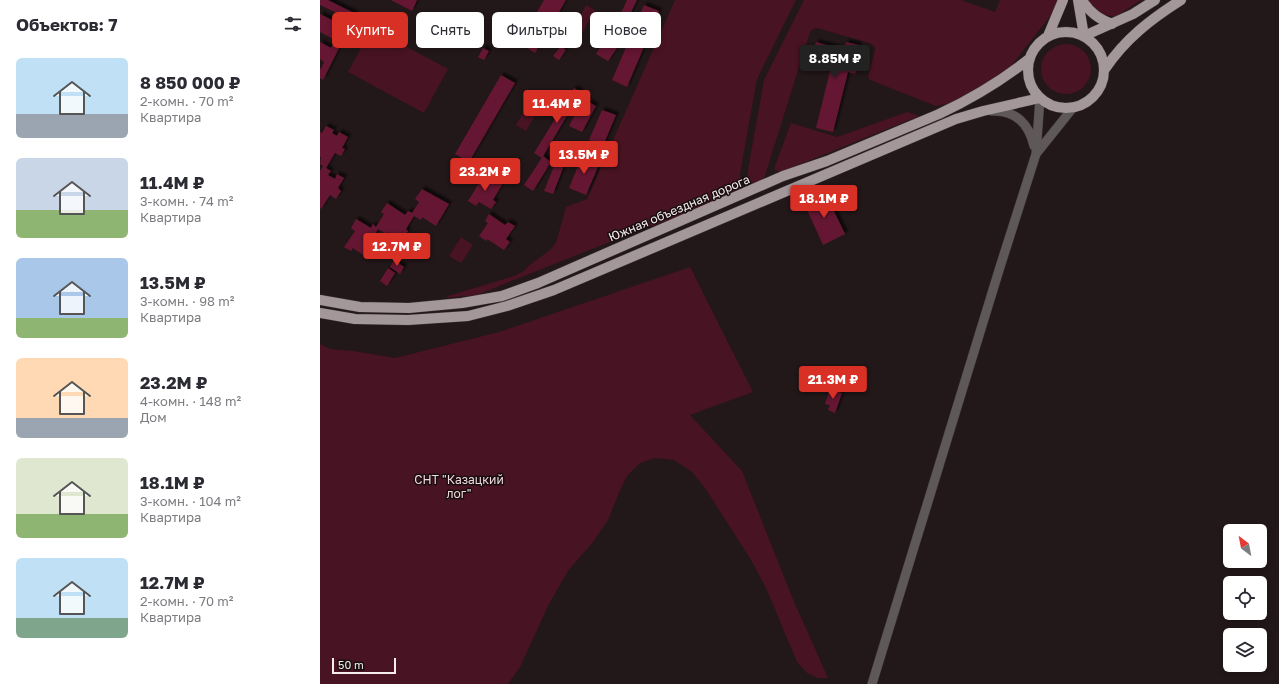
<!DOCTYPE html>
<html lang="ru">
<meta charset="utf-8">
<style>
:root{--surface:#fff;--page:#f7f7f7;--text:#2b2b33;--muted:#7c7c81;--accent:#d93025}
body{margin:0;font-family:"Golos Text",sans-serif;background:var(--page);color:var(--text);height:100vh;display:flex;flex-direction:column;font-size:15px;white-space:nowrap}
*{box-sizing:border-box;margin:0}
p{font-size:13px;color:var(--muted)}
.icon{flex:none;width:22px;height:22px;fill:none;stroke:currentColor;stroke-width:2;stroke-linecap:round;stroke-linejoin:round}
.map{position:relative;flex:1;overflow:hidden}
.sheet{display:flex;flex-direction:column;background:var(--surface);width:320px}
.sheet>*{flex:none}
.guide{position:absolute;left:12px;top:12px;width:380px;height:36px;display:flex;gap:8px}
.needle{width:26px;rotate:328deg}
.fabs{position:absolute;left:903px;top:524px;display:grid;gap:8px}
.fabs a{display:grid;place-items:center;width:44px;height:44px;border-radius:6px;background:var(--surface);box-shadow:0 2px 6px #0003;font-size:20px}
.scale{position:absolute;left:12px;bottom:10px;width:64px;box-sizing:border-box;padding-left:4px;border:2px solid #f5edee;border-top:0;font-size:11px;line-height:14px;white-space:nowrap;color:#f5edee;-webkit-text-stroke:3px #180e10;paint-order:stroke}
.price{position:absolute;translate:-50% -34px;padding:0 9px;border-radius:4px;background:var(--accent);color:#fff;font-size:13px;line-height:26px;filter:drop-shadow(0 1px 2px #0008)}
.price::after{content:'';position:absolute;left:50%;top:24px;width:12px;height:9px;margin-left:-6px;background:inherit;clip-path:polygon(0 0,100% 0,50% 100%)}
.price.current{background:#222;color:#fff}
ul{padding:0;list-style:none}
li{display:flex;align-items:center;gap:12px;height:100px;padding:0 16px}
li span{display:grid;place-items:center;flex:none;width:112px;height:80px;border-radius:6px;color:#555}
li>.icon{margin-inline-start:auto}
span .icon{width:48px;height:48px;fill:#fffc;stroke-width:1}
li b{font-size:17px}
h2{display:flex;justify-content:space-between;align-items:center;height:48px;padding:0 16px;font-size:17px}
.chip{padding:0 14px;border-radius:6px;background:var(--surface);box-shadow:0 2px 6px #0003;font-size:14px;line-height:36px}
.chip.current{background:var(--accent);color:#fff}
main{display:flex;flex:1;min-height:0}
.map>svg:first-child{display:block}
.green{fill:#481322}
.building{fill:#651830;filter:url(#shadow)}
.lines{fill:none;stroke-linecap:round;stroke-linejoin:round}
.tertiary-casing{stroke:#3b3133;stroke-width:10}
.primary-casing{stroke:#3b3133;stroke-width:11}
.tertiary{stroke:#5e5859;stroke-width:9}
.primary{stroke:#a39799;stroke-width:10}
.labels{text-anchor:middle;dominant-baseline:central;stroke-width:3;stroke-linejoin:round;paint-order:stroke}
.street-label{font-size:12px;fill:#f5edee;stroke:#180e10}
.park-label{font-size:12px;fill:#f1d8dc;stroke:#180e10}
</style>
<main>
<section class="sheet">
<h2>Объектов: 7<svg class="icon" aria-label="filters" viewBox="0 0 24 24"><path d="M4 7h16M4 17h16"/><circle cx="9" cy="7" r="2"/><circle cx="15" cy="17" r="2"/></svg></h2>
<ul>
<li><span style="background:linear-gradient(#bfe0f5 70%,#9aa5b1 0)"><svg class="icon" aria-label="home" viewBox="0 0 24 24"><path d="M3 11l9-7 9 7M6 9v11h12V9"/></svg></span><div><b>8 850 000 ₽</b><p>2-комн. · 70 m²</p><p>Квартира</p></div></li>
<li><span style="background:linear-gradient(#c9d6e8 65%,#8fb573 0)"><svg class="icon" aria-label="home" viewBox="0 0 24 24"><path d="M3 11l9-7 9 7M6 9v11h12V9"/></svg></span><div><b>11.4M ₽</b><p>3-комн. · 74 m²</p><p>Квартира</p></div></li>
<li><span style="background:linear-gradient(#a9c7e8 75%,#8fb573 0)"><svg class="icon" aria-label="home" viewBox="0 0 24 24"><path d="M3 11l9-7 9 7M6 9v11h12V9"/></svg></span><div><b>13.5M ₽</b><p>3-комн. · 98 m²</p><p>Квартира</p></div></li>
<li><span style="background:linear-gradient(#ffd9b3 75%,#9aa5b1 0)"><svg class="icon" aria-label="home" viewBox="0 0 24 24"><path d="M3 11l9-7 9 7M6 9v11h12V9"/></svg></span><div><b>23.2M ₽</b><p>4-комн. · 148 m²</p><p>Дом</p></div></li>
<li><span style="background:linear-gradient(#dfe7d0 70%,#8fb573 0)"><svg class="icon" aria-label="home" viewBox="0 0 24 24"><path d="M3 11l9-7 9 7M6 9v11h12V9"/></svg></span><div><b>18.1M ₽</b><p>3-комн. · 104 m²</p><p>Квартира</p></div></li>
<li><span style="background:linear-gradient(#bfe0f5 75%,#7fa58c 0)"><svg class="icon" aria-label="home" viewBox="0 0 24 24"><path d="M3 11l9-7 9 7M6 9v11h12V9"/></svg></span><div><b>12.7M ₽</b><p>2-комн. · 70 m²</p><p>Квартира</p></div></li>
</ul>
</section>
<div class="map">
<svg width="959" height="684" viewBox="0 0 959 684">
<defs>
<filter id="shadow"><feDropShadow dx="3" dy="-3" stdDeviation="1" flood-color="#0009"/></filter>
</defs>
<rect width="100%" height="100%" fill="#221719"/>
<!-- green -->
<path class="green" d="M355,0H476L437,79L420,174L422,193L297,239L157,295L126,298L128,296L194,276L204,271L208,266L230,250L236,243L246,207L267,199Z
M484,0H641L675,12L680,0H738L731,15L691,66L664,84L631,103L616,106L550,80L548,76L555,50L554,46L549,43L497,28L493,29L490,32L443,182L431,185L427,182L428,170L444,80Z
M766,0H821L795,17L777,13Z
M266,5L275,10L259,39L250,34Z
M52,28L128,69L104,113L28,72Z
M721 69a25 25 0 1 1 50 0a25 25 0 1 1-50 0Z
M209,103L219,109L206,131L196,125Z
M587,112L599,116L461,172L455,170V166L471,123L517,137Z
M141,237L153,245L141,263L129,256Z
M370,267L433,392L370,415L422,471L475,604L508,678H498L487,673L477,662L446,588L431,560L385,488L372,472L354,460L335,458L320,463L307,476L298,495L288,520L273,542L248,571L229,604L200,667L188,684H0V344L10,349L33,351L75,358L179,332Z"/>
<!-- building -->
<path class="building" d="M0,0H8L36,14L3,80L0,78V68L1,69L4,62L0,59V42L11,48L15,40L0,32V14L22,25L27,18L0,5Z
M71,0H97L92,11Z
M224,0H246L215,53L199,43Z
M307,0H317L309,16L301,13Z
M324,5L339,11L307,87L292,80Z
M285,40L297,48L288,61L276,54Z
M496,42L524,50L526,42L539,45L537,54L541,55L535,74L528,72L513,132L496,128L511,67L490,61Z
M241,46L246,50L239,60L233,56Z
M163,48L169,51L164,60L158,57Z
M181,75L195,83L149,162L135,154Z
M254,88L261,92L222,158L214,153Z
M263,99L276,106L262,132L249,126Z
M282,110L296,115L283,146L269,140Z
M6,126L14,130L12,133L17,136L19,132L28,137L22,148L25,149L21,156L15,153L6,168L11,171L8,175L15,179L17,174L24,178L18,188L21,191L16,199L10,195L1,209L0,208V171L3,166L0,164L1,157H0V132L2,133Z
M242,146L250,150L233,194L224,191Z
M263,154L280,162L266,195L249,188Z
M223,156L231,162L213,191L204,185Z
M161,174L175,182L177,180L183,183L173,200L176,202L171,209L159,202L156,206L148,201L159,183L156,181Z
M102,189L129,204L116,226L102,217L101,220L94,216L86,229L88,231L82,241L67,232L66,234L58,229L48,246L52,248L46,257L33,248L31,251L24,247L35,231L31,228L36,219L51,228L53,224L56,227L64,214L61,212L67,203L85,215L88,211L92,213L99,202L95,199Z
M505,193L525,234L503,245L484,203Z
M169,214L185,225L188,222L195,226L186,239L190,242L184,250L167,239L166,241L159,236L168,223L165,221Z
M74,260L84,267L80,274L70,267Z
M68,268L75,273L67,286L60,281Z
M510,389L522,393L515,413L508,410L510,405L505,404Z"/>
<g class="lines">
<!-- tertiary casing -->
<g class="tertiary-casing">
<path id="tertiary" d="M672,111C696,110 709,124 714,146
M716,154L752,109
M552,684L680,267L716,154L720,98"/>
</g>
<!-- primary casing -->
<g class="primary-casing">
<path id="primary" d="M758,0L764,36L813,14L835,0
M762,0C770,13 779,19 792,24
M708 70a38 38 0 1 1 76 0a38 38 0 1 1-76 0Z
M728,36L743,0
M785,69C805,39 831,19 861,0
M0,300L40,307L89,308L142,303L182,296L218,283L463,176L507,161L619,114C651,99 681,81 709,59
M0,313L35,319L88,320L148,316L187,306L234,290L636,119L663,111L720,98"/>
</g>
<!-- tertiary -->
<use href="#tertiary" class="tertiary"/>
<!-- primary -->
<use href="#primary" class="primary"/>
</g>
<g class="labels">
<!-- street labels -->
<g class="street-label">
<text transform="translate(359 208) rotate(-23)">Южная объездная дорога</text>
</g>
<!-- park labels -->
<g class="park-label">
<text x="139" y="479">СНТ "Казацкий<tspan x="139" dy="14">лог"</tspan></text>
</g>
</g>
</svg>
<div class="fabs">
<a><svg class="needle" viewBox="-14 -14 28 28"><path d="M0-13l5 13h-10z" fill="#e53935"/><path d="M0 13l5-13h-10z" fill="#7c7c81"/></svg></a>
<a><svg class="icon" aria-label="locate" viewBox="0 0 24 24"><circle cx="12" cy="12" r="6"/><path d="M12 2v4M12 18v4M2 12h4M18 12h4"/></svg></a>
<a><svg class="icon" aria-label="layers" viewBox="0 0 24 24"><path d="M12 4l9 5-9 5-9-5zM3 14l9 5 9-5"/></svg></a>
</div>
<div class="scale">50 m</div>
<b class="price current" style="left:515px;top:79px">8.85M ₽</b>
<b class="price" style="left:237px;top:124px">11.4M ₽</b>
<b class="price" style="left:264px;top:175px">13.5M ₽</b>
<b class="price" style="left:165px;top:192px">23.2M ₽</b>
<b class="price" style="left:504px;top:219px">18.1M ₽</b>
<b class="price" style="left:77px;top:267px">12.7M ₽</b>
<b class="price" style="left:513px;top:400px">21.3M ₽</b>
<div class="guide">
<a class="chip current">Купить</a>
<a class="chip">Снять</a>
<a class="chip">Фильтры</a>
<a class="chip">Новое</a>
</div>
</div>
</main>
